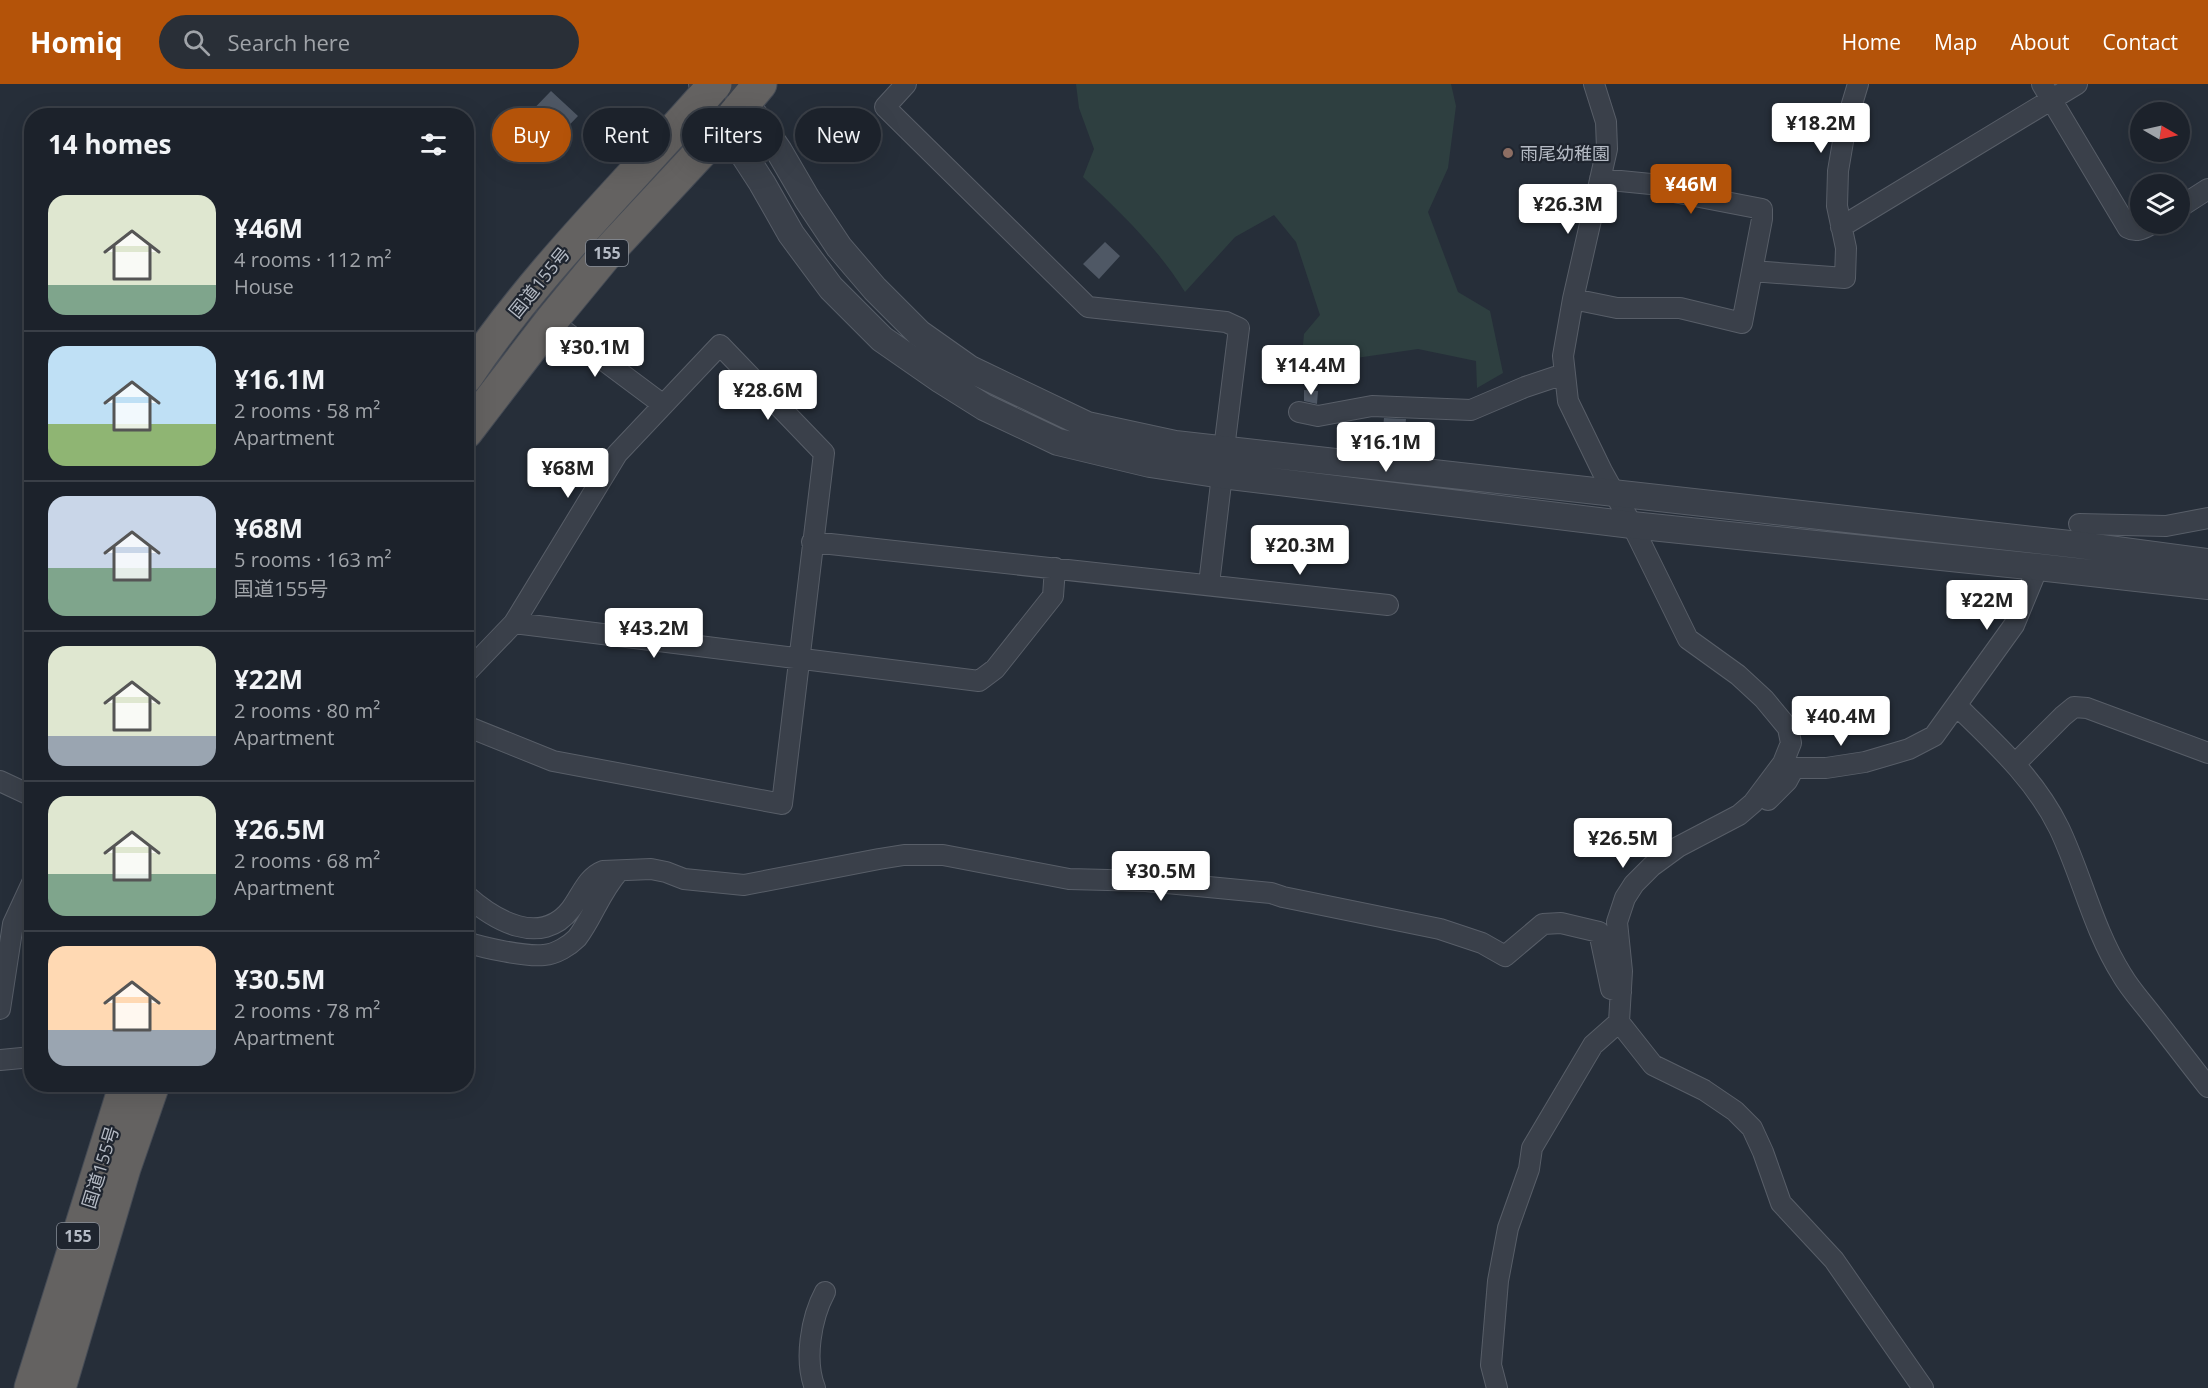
<!DOCTYPE html>
<meta charset="utf-8">
<style>
:root{--surface:#1c222b;--page:#292f37;--text:#f1f3f6;--muted:#a0a4a9;--line:#3a3f47;--accent:#b45309}
body{margin:0;font-family:"Open Sans","Noto Sans JP",sans-serif;background:var(--page);color:var(--text);height:100vh;display:flex;flex-direction:column;font-size:22px;white-space:nowrap}
*{box-sizing:border-box;margin:0}
p{font-size:20px;color:var(--muted)}
.icon{flex:none;width:33px;height:33px;fill:none;stroke:currentColor;stroke-width:2;stroke-linecap:round;stroke-linejoin:round}
.map{position:relative;flex:1;overflow:hidden}
.sheet{position:absolute;left:24px;top:24px;width:450px;height:984px;display:flex;flex-direction:column;background:var(--surface);border-radius:24px;box-shadow:0 6px 24px #0002,0 0 0 2px var(--line)}
.sheet>*{flex:none}
.top-card{position:absolute;left:492px;top:24px;width:570px;height:54px;display:flex;gap:12px}
.needle{width:39px;rotate:99deg}
.fabs{position:absolute;left:2130px;top:18px;display:grid;gap:12px}
.fabs a{display:grid;place-items:center;width:60px;height:60px;border-radius:50%;background:var(--surface);box-shadow:0 6px 24px #0002,0 0 0 2px var(--line);font-size:30px}
.price{position:absolute;translate:-50% -51px;padding:0 14px;border-radius:6px;background:#fff;color:#222;font-size:20px;line-height:39px;filter:drop-shadow(0 2px 3px #0008)}
.price::after{content:'';position:absolute;left:50%;top:36px;width:18px;height:14px;margin-left:-9px;background:inherit;clip-path:polygon(0 0,100% 0,50% 100%)}
.price.selected{background:var(--accent);color:#fff}
ul{padding:0;list-style:none}
li{display:flex;align-items:center;gap:18px;height:150px;padding:0 24px}
li+li{border-top:2px solid var(--line)}
li span{display:grid;place-items:center;flex:none;width:168px;height:120px;border-radius:18px;color:#555}
li>.icon{margin-inline-start:auto}
span .icon{width:72px;height:72px;fill:#fffc;stroke-width:1}
li b{font-size:26px}
h2{display:flex;justify-content:space-between;align-items:center;height:72px;padding:0 24px;font-size:26px}
.tag{padding:0 21px;border-radius:27px;background:var(--surface);box-shadow:0 6px 24px #0002,0 0 0 2px var(--line);font-size:21px;line-height:54px}
.tag.selected{background:var(--accent);color:#fff}
header{display:flex;align-items:center;gap:36px;box-sizing:border-box;height:84px;padding:0 30px;background:var(--accent);color:#fff}
header strong{font-size:28px}
nav{display:flex;gap:33px;margin-inline-start:auto;font-size:21px}
.search{width:420px;height:54px;background:var(--page);display:flex;align-items:center;gap:15px;box-sizing:border-box;padding:0 21px;border-radius:33px;color:var(--muted);font-size:22px}
.map>svg:first-child{display:block}
.green{fill:#2e3f40}
.building{fill:#4f5865}
.lines{fill:none;stroke-linecap:round;stroke-linejoin:round}
.minor-casing{stroke:#585e68;stroke-width:22}
.tertiary-casing{stroke:#585e68;stroke-width:28}
.trunk-casing{stroke:#454b55;stroke-width:35}
.minor{stroke:#3a404a;stroke-width:20}
.tertiary{stroke:#3a404a;stroke-width:26}
.trunk{stroke:#646261;stroke-width:33}
.education-dot{fill:#8d6e63;stroke:#1f252f;stroke-width:2}
.labels{text-anchor:middle;dominant-baseline:central;stroke-width:4.5;stroke-linejoin:round;paint-order:stroke}
.shield{fill:#1f252f;stroke:#888e98;stroke-width:1.5}
.shield-label{font-size:16px;font-weight:bold;fill:#b5bbc5}
.poi-label{font-size:18px;fill:#b5bbc5;stroke:#1f252f;text-anchor:start}
.street-label{font-size:18px;fill:#b5bbc5;stroke:#1f252f}
</style>
<header>
<strong>Homiq</strong>
<div class="search"><svg class="icon" aria-label="search" viewBox="0 0 24 24"><circle cx="10" cy="10" r="6"/><path d="M15 15l6 6"/></svg>Search here</div>
<nav><a>Home</a><a>Map</a><a>About</a><a>Contact</a></nav>
</header>
<div class="map">
<svg width="2208" height="1304" viewBox="0 0 2208 1304">
<rect width="100%" height="100%" fill="#262e39"/>
<!-- green -->
<path class="green" d="M1076,0H1451L1456,22L1448,84L1428,128L1458,208L1490,227L1503,289L1477,304L1476,277L1418,265L1301,282L1304,250L1320,231L1296,158L1274,131L1235,153L1185,208C1158,164 1120,128 1083,93L1094,65L1079,24Z"/>
<!-- building -->
<path class="building" d="M551,7L578,32L554,57L551,54L542,63L519,40Z
M1105,158L1120,172L1099,195L1083,180Z
M1304,306L1318,307L1317,320L1304,317Z
M1384,334L1406,335L1403,366L1381,363Z"/>
<g class="lines">
<!-- minor casing -->
<g class="minor-casing">
<path id="minor" d="M906,0L885,23L1088,223L1226,238L1239,244L1224,365
M1594,0L1606,38L1607,65L1573,215L1563,272L1568,317L1602,387L1632,441L1688,555L1738,591L1764,615L1788,644L1791,659L1783,679L1753,719L1739,731L1678,763L1652,782L1634,800L1625,814L1617,838L1622,887L1619,938L1653,981L1704,1006L1735,1027L1752,1044L1763,1068L1781,1119L1834,1176L1923,1304
M2042,0L2128,144C2137,149 2144,144 2152,140
M2180,123L2208,105
M1841,143L2077,0
M1752,187L1845,194L1846,164L1837,122L1838,87L1846,40L1858,0
M1573,215L1617,224H1680L1742,239L1762,135V125L1674,108L1661,101L1600,95
M551,237L662,320
M1299,328L1318,332L1372,322L1471,326L1525,303L1564,290
M2079,440L2166,442L2208,434
M812,458L1388,521
M1209,500L1222,391
M514,539L979,597L995,585L1053,512L1055,484
M466,589L514,539L617,370L720,261L824,369L782,720L553,677L466,642
M1957,622C1995,659 2035,695 2059,744C2082,792 2093,845 2122,891C2130,905 2142,918 2152,931C2171,955 2189,979 2208,1003
M2015,680L2063,632L2074,623L2087,624L2208,669
M0,697L32,712
M1768,716L1787,697L1794,684H1826L1865,678L1909,665L1934,652L2014,541L2038,483
M466,811C494,836 541,864 571,825C581,812 587,793 603,787L651,785L666,788L684,795L744,801L879,775L904,771H943L1069,795L1146,797L1271,809L1283,813L1440,845L1482,859L1505,872L1543,840L1561,839L1599,848L1611,905L1621,908
M466,858C484,864 526,873 544,871C556,870 569,862 577,854C593,833 600,808 619,787
M0,925L13,840L32,799
M0,976L32,973
M815,1304C804,1276 811,1234 825,1208
M1497,1304L1491,1281L1498,1197L1508,1144L1529,1085L1532,1064L1593,961L1619,938"/>
</g>
<!-- tertiary casing -->
<g class="tertiary-casing">
<path id="tertiary" d="M702,0L725,42L762,99L791,150L831,204L882,255L941,296L984,323L1058,358L1150,380L1222,391L1632,441L2038,483L2208,502
M737,0L744,16L779,67L807,115L839,163L875,205L919,249L970,285L1087,341L1175,360L2079,461L2208,478"/>
</g>
<!-- trunk casing -->
<g class="trunk-casing">
<path id="trunk" d="M466,293C537,186 631,97 715,0
M466,348L551,237L607,169L725,42L760,0
M31,1304L126,1000
M59,1304L124,1084L153,1000"/>
</g>
<!-- minor -->
<use href="#minor" class="minor"/>
<!-- tertiary -->
<use href="#tertiary" class="tertiary"/>
<!-- trunk -->
<use href="#trunk" class="trunk"/>
</g>
<!-- markers -->
<circle class="education-dot" cx="1508" cy="69" r="6"/>
<g class="labels">
<!-- shield labels -->
<g class="shield">
<rect x="586" y="156" width="42" height="26" rx="4.5"/>
<rect x="57" y="1139" width="42" height="26" rx="4.5"/>
</g>
<g class="shield-label">
<text x="607" y="169">155</text>
<text x="78" y="1152">155</text>
</g>
<!-- poi labels -->
<g class="poi-label">
<text x="1520" y="69">雨尾幼稚園</text>
</g>
<!-- street labels -->
<g class="street-label">
<text transform="translate(539 198) rotate(-51)">国道155号</text>
<text transform="translate(100 1083) rotate(-73)">国道155号</text>
</g>
</g>
</svg>
<div class="fabs">
<a><svg class="needle" viewBox="-14 -14 28 28"><path d="M0-13l5 13h-10z" fill="#e53935"/><path d="M0 13l5-13h-10z" fill="#a0a4a9"/></svg></a>
<a><svg class="icon" aria-label="layers" viewBox="0 0 24 24"><path d="M12 4l9 5-9 5-9-5zM3 14l9 5 9-5"/></svg></a>
</div>
<b class="price" style="left:1821px;top:70px">¥18.2M</b>
<b class="price selected" style="left:1691px;top:131px">¥46M</b>
<b class="price" style="left:1568px;top:151px">¥26.3M</b>
<b class="price" style="left:595px;top:294px">¥30.1M</b>
<b class="price" style="left:1311px;top:312px">¥14.4M</b>
<b class="price" style="left:768px;top:337px">¥28.6M</b>
<b class="price" style="left:1386px;top:389px">¥16.1M</b>
<b class="price" style="left:568px;top:415px">¥68M</b>
<b class="price" style="left:1300px;top:492px">¥20.3M</b>
<b class="price" style="left:1987px;top:547px">¥22M</b>
<b class="price" style="left:654px;top:575px">¥43.2M</b>
<b class="price" style="left:1841px;top:663px">¥40.4M</b>
<b class="price" style="left:1623px;top:785px">¥26.5M</b>
<b class="price" style="left:1161px;top:818px">¥30.5M</b>
<div class="top-card">
<a class="tag selected">Buy</a>
<a class="tag">Rent</a>
<a class="tag">Filters</a>
<a class="tag">New</a>
</div>
<section class="sheet">
<h2>14 homes<svg class="icon" aria-label="filters" viewBox="0 0 24 24"><path d="M4 7h16M4 17h16"/><circle cx="9" cy="7" r="2"/><circle cx="15" cy="17" r="2"/></svg></h2>
<ul>
<li><span style="background:linear-gradient(#dfe7d0 75%,#7fa58c 0)"><svg class="icon" aria-label="home" viewBox="0 0 24 24"><path d="M3 11l9-7 9 7M6 9v11h12V9"/></svg></span><div><b>¥46M</b><p>4 rooms · 112 m²</p><p>House</p></div></li>
<li><span style="background:linear-gradient(#bfe0f5 65%,#8fb573 0)"><svg class="icon" aria-label="home" viewBox="0 0 24 24"><path d="M3 11l9-7 9 7M6 9v11h12V9"/></svg></span><div><b>¥16.1M</b><p>2 rooms · 58 m²</p><p>Apartment</p></div></li>
<li><span style="background:linear-gradient(#c9d6e8 60%,#7fa58c 0)"><svg class="icon" aria-label="home" viewBox="0 0 24 24"><path d="M3 11l9-7 9 7M6 9v11h12V9"/></svg></span><div><b>¥68M</b><p>5 rooms · 163 m²</p><p>国道155号</p></div></li>
<li><span style="background:linear-gradient(#dfe7d0 75%,#9aa5b1 0)"><svg class="icon" aria-label="home" viewBox="0 0 24 24"><path d="M3 11l9-7 9 7M6 9v11h12V9"/></svg></span><div><b>¥22M</b><p>2 rooms · 80 m²</p><p>Apartment</p></div></li>
<li><span style="background:linear-gradient(#dfe7d0 65%,#7fa58c 0)"><svg class="icon" aria-label="home" viewBox="0 0 24 24"><path d="M3 11l9-7 9 7M6 9v11h12V9"/></svg></span><div><b>¥26.5M</b><p>2 rooms · 68 m²</p><p>Apartment</p></div></li>
<li><span style="background:linear-gradient(#ffd9b3 70%,#9aa5b1 0)"><svg class="icon" aria-label="home" viewBox="0 0 24 24"><path d="M3 11l9-7 9 7M6 9v11h12V9"/></svg></span><div><b>¥30.5M</b><p>2 rooms · 78 m²</p><p>Apartment</p></div></li>
</ul>
</section>
</div>
